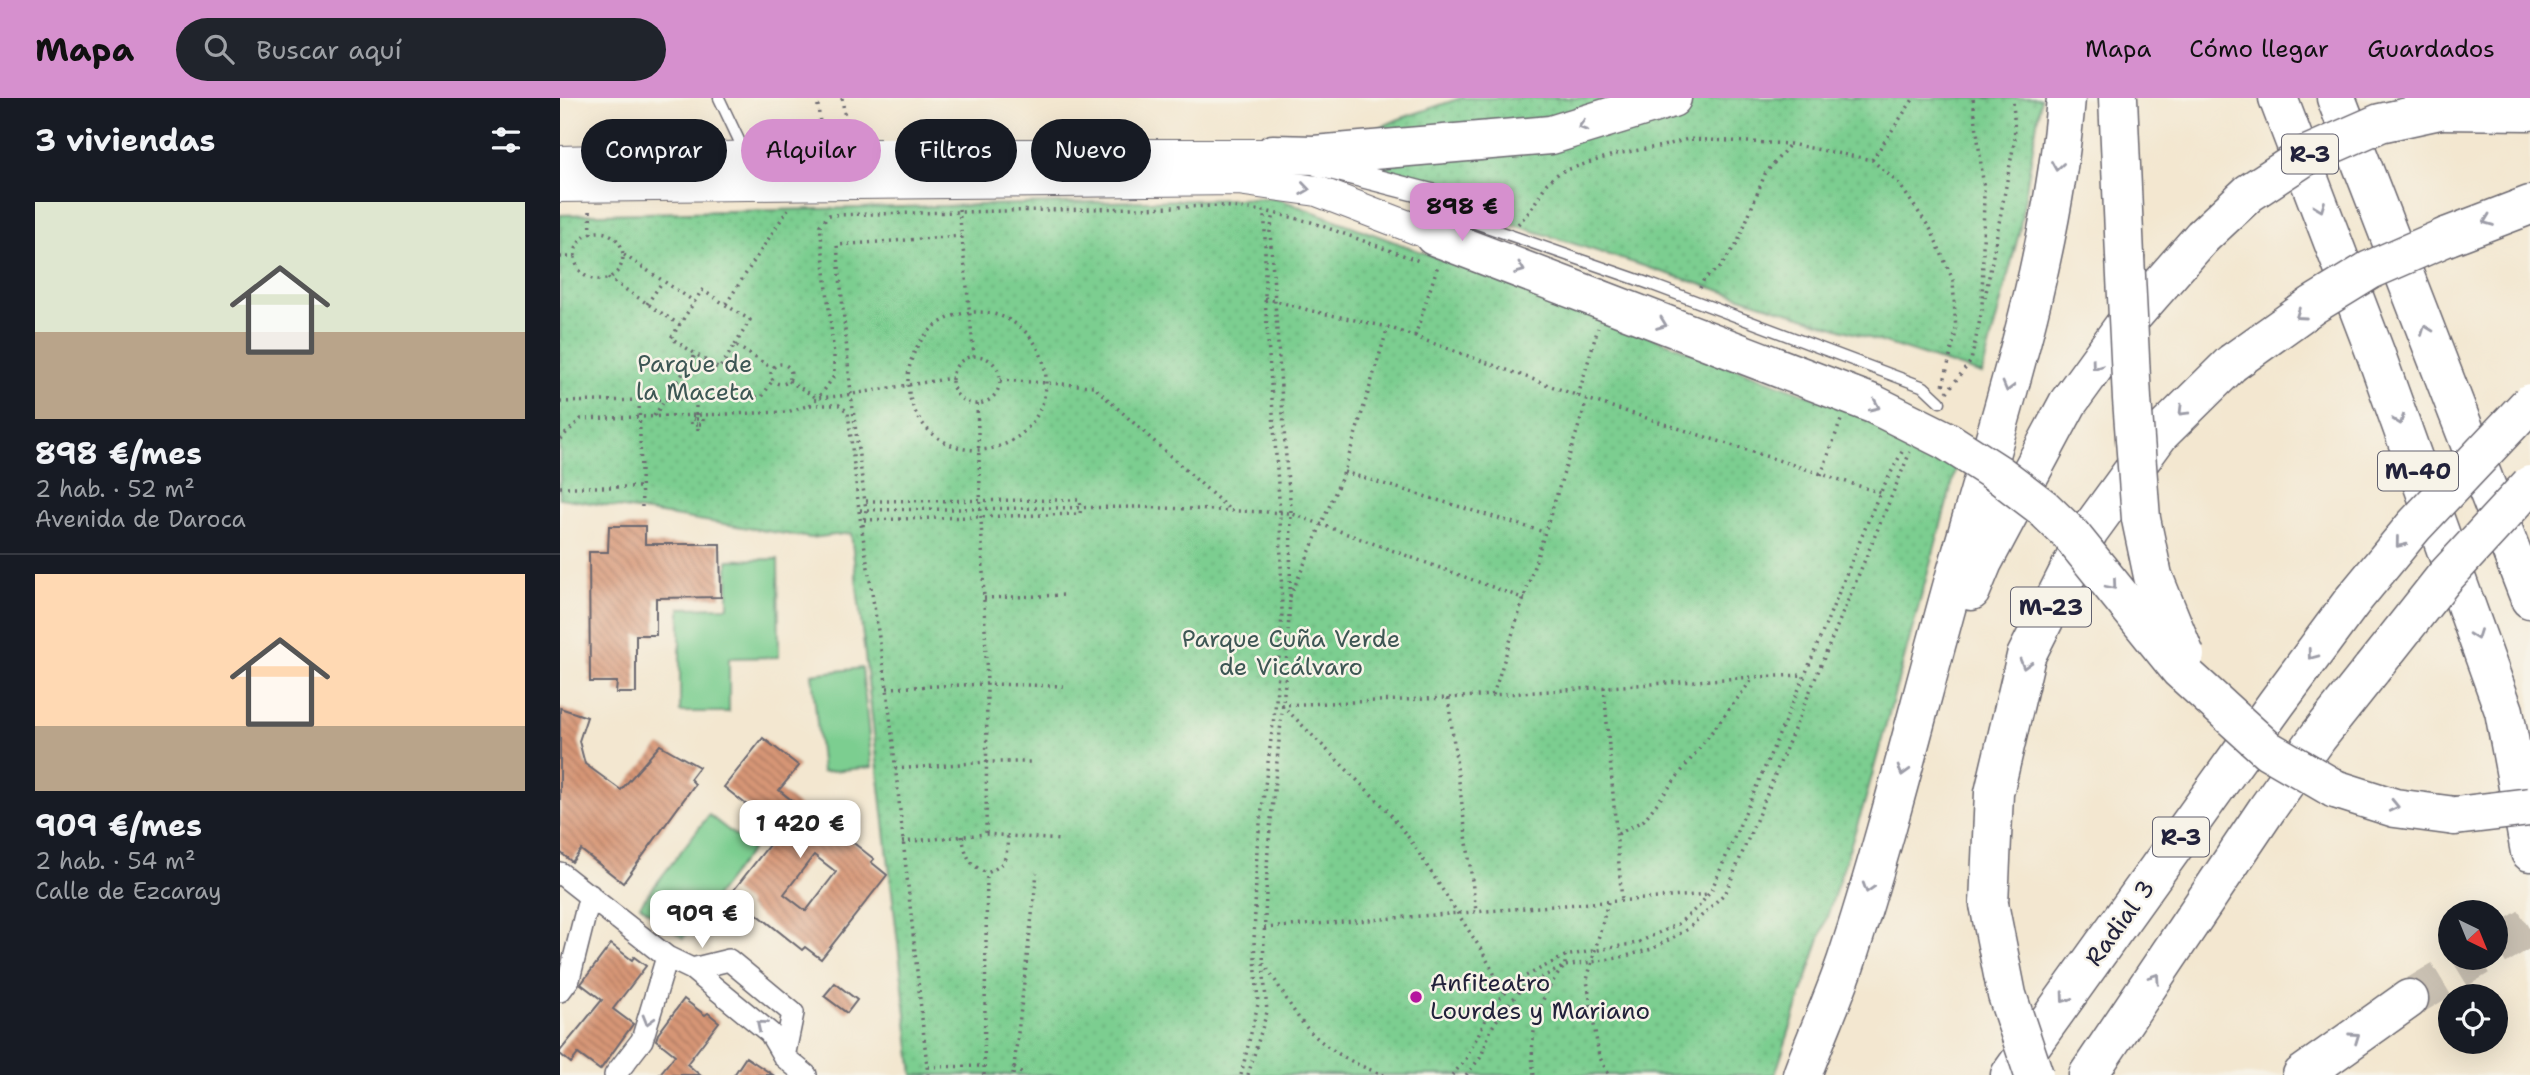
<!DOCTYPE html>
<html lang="es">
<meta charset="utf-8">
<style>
:root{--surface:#171b24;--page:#20242c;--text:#f1f3f6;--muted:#9ea1a6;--line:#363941;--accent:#d690ce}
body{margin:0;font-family:"Shantell Sans",sans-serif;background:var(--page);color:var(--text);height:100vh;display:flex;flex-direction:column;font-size:26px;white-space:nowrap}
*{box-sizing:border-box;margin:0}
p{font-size:23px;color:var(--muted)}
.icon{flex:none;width:38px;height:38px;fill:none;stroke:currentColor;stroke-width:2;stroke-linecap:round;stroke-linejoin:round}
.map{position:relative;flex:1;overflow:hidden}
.panel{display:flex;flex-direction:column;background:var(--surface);width:560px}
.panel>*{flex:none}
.hud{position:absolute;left:21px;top:21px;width:665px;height:63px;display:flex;gap:14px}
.needle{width:46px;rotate:137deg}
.controls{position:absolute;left:1878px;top:802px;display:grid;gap:14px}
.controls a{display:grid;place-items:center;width:70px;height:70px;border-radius:50%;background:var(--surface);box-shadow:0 7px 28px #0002;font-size:35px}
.price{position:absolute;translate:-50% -60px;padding:0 16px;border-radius:14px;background:#fff;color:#222;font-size:23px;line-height:46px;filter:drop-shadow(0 2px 4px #0008)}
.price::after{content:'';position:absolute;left:50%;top:42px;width:21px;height:16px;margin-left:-10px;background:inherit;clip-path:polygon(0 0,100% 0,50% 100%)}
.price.active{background:var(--accent);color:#111}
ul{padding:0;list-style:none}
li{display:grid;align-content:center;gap:14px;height:371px;padding:0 35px}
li+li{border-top:2px solid var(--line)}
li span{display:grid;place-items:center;height:217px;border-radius:0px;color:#555}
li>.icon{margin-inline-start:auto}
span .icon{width:126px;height:126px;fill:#fffc;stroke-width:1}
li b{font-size:30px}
h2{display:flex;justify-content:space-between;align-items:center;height:84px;padding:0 35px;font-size:30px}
.tag{padding:0 24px;border-radius:32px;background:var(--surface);box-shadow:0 7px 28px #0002;font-size:24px;line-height:63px}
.tag.active{background:var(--accent);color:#111}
header{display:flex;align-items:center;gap:42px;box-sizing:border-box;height:98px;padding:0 35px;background:var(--accent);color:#111}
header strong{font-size:33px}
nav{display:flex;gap:38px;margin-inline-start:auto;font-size:24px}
.search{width:490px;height:63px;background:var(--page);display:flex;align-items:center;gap:18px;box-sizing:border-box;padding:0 24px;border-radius:38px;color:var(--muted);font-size:26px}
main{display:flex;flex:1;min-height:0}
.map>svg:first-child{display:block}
.green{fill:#7cce90;stroke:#4f7866;stroke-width:2}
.park{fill:url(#park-dots);stroke:#4f7866;stroke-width:2}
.building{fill:url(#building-back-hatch);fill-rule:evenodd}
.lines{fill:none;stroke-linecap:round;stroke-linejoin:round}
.motorway-tunnel{stroke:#c9c0b2;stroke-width:38;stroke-dasharray:38 19;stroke-linecap:butt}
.service-casing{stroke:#6b676f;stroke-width:13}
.minor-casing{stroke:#6b676f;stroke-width:24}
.secondary-casing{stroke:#6b676f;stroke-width:32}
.motorway-casing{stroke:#6b676f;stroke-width:41}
.path{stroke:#6b676f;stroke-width:3.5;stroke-dasharray:2 5;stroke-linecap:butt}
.service{stroke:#fff;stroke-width:10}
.minor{stroke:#fff;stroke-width:21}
.secondary{stroke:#fff;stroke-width:30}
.motorway{stroke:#fff;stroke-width:38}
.motorway-bridge-casing{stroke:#6b676f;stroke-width:41;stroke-linecap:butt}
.motorway-bridge{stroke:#fff;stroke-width:38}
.oneway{stroke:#9c9ca7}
.poi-dot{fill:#b5179e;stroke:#f7f3e8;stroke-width:2.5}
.labels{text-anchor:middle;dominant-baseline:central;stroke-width:5;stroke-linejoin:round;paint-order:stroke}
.shield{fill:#f7f3e8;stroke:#62616f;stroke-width:2}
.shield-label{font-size:23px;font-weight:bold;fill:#22223b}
.park-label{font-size:24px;fill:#3d5654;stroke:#f7f3e8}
.street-label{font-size:24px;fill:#22223b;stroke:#f7f3e8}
.poi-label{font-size:24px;fill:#22223b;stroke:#f7f3e8;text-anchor:start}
</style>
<header>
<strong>Mapa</strong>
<div class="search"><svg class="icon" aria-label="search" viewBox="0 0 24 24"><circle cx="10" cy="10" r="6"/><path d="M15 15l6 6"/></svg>Buscar aquí</div>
<nav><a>Mapa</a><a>Cómo llegar</a><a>Guardados</a></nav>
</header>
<main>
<section class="panel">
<h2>3 viviendas<svg class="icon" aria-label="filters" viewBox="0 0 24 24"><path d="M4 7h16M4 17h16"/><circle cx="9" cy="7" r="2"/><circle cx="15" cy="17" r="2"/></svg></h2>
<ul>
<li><span style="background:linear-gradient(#dfe7d0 60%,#b9a48a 0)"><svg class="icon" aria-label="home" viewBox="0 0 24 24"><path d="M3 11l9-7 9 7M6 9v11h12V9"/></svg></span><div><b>898 €/mes</b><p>2 hab. · 52 m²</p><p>Avenida de Daroca</p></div></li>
<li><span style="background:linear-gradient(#ffd9b3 70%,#b9a48a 0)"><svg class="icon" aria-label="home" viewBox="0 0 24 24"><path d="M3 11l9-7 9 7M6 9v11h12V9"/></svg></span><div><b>909 €/mes</b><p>2 hab. · 54 m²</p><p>Calle de Ezcaray</p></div></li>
</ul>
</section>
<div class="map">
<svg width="1970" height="977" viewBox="0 0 1970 977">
<defs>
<pattern id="park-dots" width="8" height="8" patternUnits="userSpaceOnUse" patternTransform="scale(1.75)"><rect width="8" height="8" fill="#7cce90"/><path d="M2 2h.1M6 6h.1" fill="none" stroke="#6bb17d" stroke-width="1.8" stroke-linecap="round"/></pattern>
<pattern id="building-back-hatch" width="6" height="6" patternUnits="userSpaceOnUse" patternTransform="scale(1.75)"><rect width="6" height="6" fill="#d79676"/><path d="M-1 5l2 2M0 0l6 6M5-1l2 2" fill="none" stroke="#ae7a62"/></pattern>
</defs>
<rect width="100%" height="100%" fill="#f7f3e8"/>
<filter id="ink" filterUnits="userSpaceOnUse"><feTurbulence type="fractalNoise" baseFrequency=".0143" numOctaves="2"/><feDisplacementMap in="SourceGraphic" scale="14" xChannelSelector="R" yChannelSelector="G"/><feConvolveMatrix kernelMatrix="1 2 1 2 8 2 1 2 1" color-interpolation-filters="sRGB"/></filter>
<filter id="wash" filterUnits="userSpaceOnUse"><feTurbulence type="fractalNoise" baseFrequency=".00686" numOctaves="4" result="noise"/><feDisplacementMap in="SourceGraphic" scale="28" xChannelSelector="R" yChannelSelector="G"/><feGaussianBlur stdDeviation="1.57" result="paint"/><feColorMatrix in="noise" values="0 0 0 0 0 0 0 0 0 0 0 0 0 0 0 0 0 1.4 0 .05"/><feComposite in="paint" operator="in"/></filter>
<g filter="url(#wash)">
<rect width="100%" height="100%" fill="#f3e7d0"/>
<!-- green -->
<path class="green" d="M218,461L219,559L169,560V614H120V510L168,509V462Z
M302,570L312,669L262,674L252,576Z
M149,717L192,751L123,840L80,807Z"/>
<!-- park -->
<path class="park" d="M901,0H1481L1459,135L1422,276L748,61L839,21Z
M716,100L1353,336L1399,361L1305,703L1215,977H353L291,435L251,440L0,400V117Z"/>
<g id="blocks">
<!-- building -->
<path class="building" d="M49,428H85V446H160L161,499L96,500V537H76V595H56L57,584H30L29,454H48Z
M0,610L27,619L19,643L25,666L61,692L100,647L139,669L130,681L135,686L63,785L21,752L12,764L0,754Z
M203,640L239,668L219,692L255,721L258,717L314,761L311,764L327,777L261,861L245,849L242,852L187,808L189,806L173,793L220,733L164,689ZM254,757L276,774L246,813L224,796Z
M51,846L72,862L74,859L86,868L53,911L73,926L40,972L18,956L11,965L0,956V953L42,902L21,886Z
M275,885L297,902L287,915L264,898Z
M124,901L145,917L148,915L159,924L127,966L140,977H99L115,957L96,942L98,936Z
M186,959L213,977H174Z"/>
</g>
</g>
<g filter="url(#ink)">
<use href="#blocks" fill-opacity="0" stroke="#6b676f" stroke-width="2"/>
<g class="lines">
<!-- motorway-tunnel -->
<path class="motorway-tunnel" d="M1936,849L1970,828
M1849,901L1919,859"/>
<!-- service casing -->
<g class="service-casing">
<path id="service" d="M159,0L185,55
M892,117L1090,186L1364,289L1380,304"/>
</g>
<!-- minor casing -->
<g class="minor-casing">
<path id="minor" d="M757,67L881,99C897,112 893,132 874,138
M0,775L107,859L132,871L210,935L224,959L246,977
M132,871L169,862L233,915L224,959
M0,893L9,881L30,797
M55,977L82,942L107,859"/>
</g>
<!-- secondary casing -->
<g class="secondary-casing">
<path id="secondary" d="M0,63L288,56H713
M0,89L678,82L757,93L874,138"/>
</g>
<!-- motorway casing -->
<g class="motorway-casing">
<path id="motorway" d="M1558,0L1565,158
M1718,0L1815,254L1944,613L1970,754
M1776,0L1970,501
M1880,12L1970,13
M713,56L754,57L991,37L1112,0
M874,138L1039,201
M1886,139L1970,107
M1411,493L1423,464L1508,305L1563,229L1642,139
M1775,691L1835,710L1895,718
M1429,806L1434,695L1466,558L1529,433L1599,337L1672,265
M1242,977C1256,939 1273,902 1286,864C1328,737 1359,606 1395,478C1439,322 1493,162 1506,0
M1450,977L1716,606L1793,502
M1528,977L1707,711L1758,639L1812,571
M1742,977L1849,901"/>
</g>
<!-- path -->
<path class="path" d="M257,0L261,33
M282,0L287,33
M1312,62L1354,0
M399,111L414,258
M30,113L31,135
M958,126L970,113L987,85L1000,74L1056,56L1103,48L1128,41L1230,46L1312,62L1339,86L1371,132L1393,182L1396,234L1383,288
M15 158a24 24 0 1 1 48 0a24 24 0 1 1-48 0Z
M64,157L135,204
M0,159H15
M48,180L120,227
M1140,190L1144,181L1160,169L1177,146L1205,76L1230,46
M705,200L752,213L828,229L1027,301L1321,395
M1425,200L1455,40L1453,0
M87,206L103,183
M166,206L228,111
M348 283a69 69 0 1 1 138 0a69 69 0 1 1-138 0Z
M855,238L878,167
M175,247L190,222L142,192L111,240L159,271L175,247L212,270
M392 282a24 24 0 1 1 48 0a24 24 0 1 1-48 0Z
M211 276a10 10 0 1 1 20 0a10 10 0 1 1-20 0Z
M440,282L533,288L671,413
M229,283L257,300L280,298L392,280
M1387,294L1411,263L1422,212L1424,91L1413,0
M1018,298L1038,230
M136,301V321H131V326H138
M79,302L82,410
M0,304L202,299L212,283
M417,306L427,586L426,736
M250,307H279L288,314L299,412L578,409L730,415L965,501
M94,318L136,256
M136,321H143V326H138V332
M0,341L21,321L227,314L250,307L263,294L274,278V257L260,127L269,117L662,108L705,113L751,124L862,164
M784,374L984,434
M1261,377L1281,322
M0,389H82
M306,403L520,402L521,409
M299,413L327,590L368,977
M304,422L520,416L521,409
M303,428L306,412L291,296L277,147L401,138
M730,499L784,374L828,229
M424,500L506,497
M1044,589L1062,803
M327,590L427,586L505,588
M933,597L1027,302
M888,600L916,813
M721,607L888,600L1194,579L1245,577
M722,607L828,713L849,740L922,853L944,894
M335,671L427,664H471
M1058,736L1084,722L1194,579
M402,738C406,757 408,767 427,775C447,766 446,760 448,739
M342,744L426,736L500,742
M1048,804L1027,882L1039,958L1049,977
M704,830L1149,796
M703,865C719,885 730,911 746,929C767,952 795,967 824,977
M368,969L424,968
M454,970L464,977
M424,977L427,775
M453,977L477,775
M681,977L698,906L694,844L697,749L716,603L722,515L720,415L705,200V113
M688,977L707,914L703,865L708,751L725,585L730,501L731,409L727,374L710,133L714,116
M892,977L905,963L934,905L964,879L1005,858L1077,845L1118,826L1139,808L1151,793L1245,577L1318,399L1343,352
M906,977L921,959L931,931L942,914L964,888L1005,868L1058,860L1092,851L1128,831L1166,794L1350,354
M974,977C968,938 978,897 1005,868V858"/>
<!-- service -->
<use href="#service" class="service"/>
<!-- minor -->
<use href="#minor" class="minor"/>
<!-- secondary -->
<use href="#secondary" class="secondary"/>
<!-- motorway -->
<use href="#motorway" class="motorway"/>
<!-- motorway-bridge casing -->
<g class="motorway-bridge-casing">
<path id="motorway-bridge" d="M1642,139L1689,95L1747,57L1820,25L1880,12
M1565,158L1572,301L1581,421L1593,478L1625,557
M1039,201L1313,306L1387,343L1440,377L1482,409L1511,437L1620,572L1708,652L1775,691
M1672,265L1753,207L1810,172L1886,139
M1793,502L1854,428L1970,305
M1812,571L1884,480L1970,387
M1895,718L1970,709
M1429,806L1447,897L1474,977"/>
</g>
<!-- motorway-bridge -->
<use href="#motorway-bridge" class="motorway-bridge"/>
</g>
<!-- one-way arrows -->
<defs><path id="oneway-chevron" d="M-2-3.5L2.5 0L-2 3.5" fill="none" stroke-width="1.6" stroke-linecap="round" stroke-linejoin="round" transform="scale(1.75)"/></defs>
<g class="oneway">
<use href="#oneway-chevron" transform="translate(1023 28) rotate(163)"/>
<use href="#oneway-chevron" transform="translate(1497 68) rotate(99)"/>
<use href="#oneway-chevron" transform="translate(745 91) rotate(8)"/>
<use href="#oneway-chevron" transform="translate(1760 109) rotate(69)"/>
<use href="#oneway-chevron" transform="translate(1928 123) rotate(159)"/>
<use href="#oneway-chevron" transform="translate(960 171) rotate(21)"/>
<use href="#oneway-chevron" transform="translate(1740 217) rotate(145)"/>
<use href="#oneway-chevron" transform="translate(1102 226) rotate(21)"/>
<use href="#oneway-chevron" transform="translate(1866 232) rotate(-111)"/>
<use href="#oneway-chevron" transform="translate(1536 267) rotate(126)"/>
<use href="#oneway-chevron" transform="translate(1448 289) rotate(105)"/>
<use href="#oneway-chevron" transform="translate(1315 308) rotate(24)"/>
<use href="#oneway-chevron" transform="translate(1623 313) rotate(135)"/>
<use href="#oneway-chevron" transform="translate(1839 322) rotate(70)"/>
<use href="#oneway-chevron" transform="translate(1840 445) rotate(129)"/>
<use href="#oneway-chevron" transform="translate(1552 487) rotate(50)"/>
<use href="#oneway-chevron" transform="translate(1916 537) rotate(70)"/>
<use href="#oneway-chevron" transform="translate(1752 557) rotate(127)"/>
<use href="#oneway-chevron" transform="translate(1465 566) rotate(106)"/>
<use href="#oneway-chevron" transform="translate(1343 673) rotate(106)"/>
<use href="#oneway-chevron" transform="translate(1834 708) rotate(13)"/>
<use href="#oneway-chevron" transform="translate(1308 790) rotate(107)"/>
<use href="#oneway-chevron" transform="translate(1595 880) rotate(-56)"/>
<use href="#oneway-chevron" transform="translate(1505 900) rotate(126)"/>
<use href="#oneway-chevron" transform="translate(88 922) rotate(106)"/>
<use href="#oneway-chevron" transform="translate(201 927) rotate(-140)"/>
<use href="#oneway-chevron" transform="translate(1795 939) rotate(-35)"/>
</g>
</g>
<!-- markers -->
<circle class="poi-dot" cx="856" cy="899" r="7"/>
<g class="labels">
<!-- shield labels -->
<g class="shield">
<rect x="1722" y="36.5" width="56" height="39" rx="5"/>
<rect x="1818" y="353.5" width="80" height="39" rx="5"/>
<rect x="1451" y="489.5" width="80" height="39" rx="5"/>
<rect x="1593" y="719.5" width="56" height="39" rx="5"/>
</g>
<g class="shield-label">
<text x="1750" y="56">R-3</text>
<text x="1858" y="373">M-40</text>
<text x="1491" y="509">M-23</text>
<text x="1621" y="739">R-3</text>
</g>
<!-- park labels -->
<g class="park-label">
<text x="135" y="266">Parque de<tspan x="135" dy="28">la Maceta</tspan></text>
<text x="731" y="541">Parque Cuña Verde<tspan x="731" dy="28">de Vicálvaro</tspan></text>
</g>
<!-- street labels -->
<g class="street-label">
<text transform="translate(1560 825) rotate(-54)">Radial 3</text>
</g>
<!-- poi labels -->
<g class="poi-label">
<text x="870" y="885">Anfiteatro<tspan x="870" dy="28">Lourdes y Mariano</tspan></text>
</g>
</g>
</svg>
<div class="controls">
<a><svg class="needle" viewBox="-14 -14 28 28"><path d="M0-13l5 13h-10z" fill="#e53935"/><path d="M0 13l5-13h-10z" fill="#9ea1a6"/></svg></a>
<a><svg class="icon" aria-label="locate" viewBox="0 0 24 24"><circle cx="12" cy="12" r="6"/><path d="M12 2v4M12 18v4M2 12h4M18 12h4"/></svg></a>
</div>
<b class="price active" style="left:902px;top:145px">898 €</b>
<b class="price" style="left:240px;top:762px">1 420 €</b>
<b class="price" style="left:142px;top:852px">909 €</b>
<div class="hud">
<a class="tag">Comprar</a>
<a class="tag active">Alquilar</a>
<a class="tag">Filtros</a>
<a class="tag">Nuevo</a>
</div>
</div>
</main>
